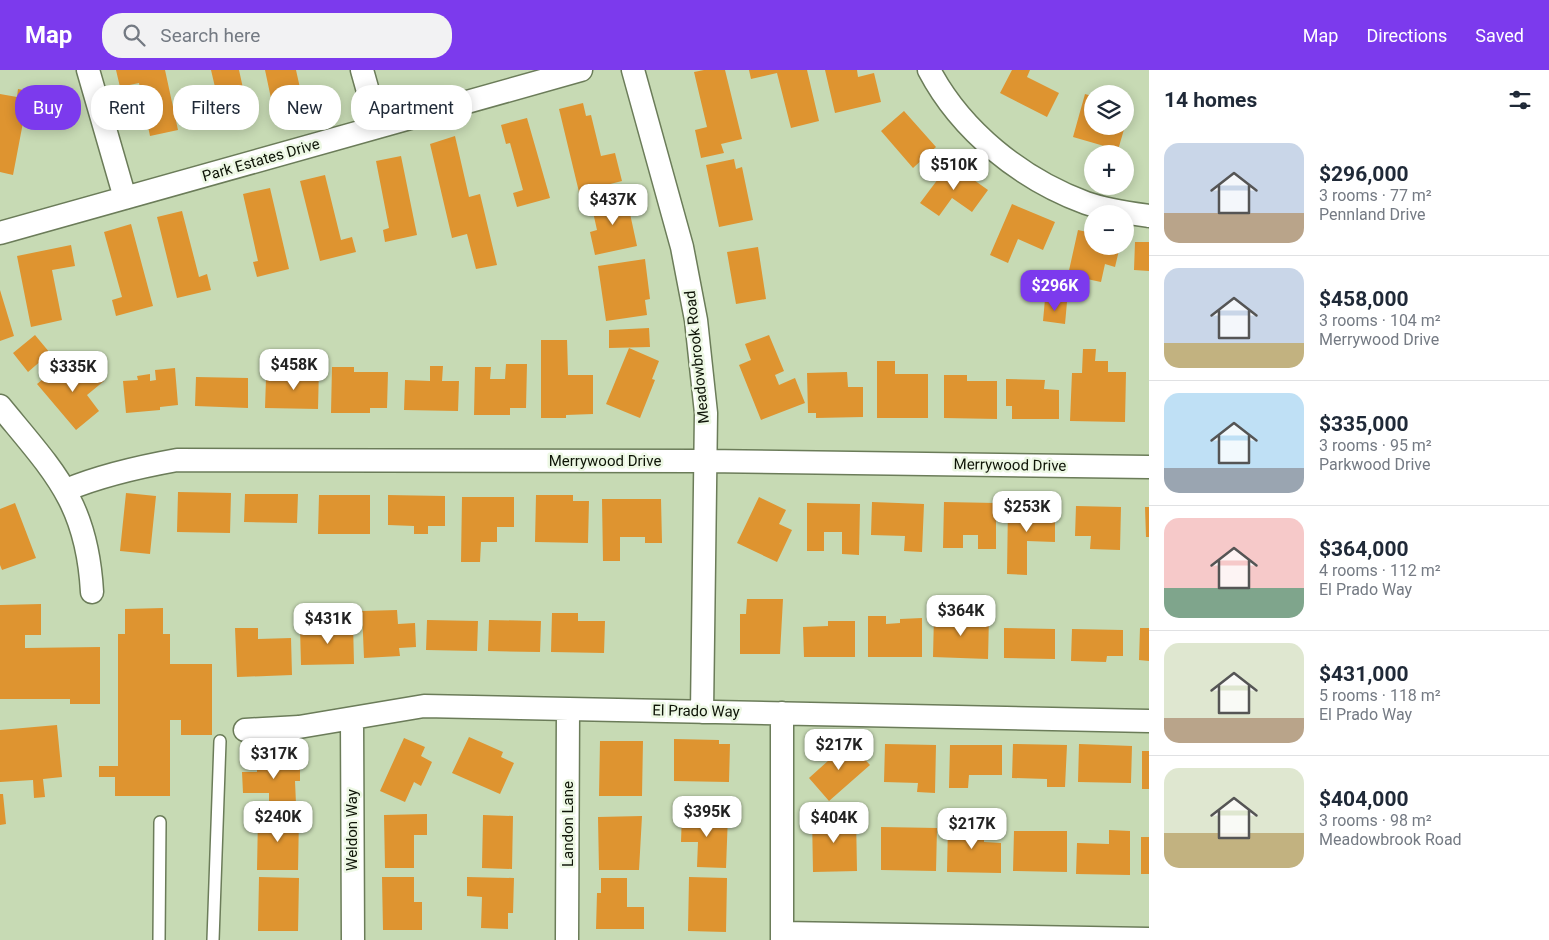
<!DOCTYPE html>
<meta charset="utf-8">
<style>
:root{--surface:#fff;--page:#f2f2f3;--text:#1f2937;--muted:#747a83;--line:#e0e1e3;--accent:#7c3aed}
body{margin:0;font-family:Roboto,sans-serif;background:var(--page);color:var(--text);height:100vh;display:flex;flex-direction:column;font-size:19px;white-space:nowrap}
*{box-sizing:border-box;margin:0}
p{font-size:16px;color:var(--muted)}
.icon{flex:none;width:28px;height:28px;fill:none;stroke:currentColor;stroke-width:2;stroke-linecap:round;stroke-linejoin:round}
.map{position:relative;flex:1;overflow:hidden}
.sheet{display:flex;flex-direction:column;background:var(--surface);width:400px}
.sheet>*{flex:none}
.top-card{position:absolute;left:15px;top:15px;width:475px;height:45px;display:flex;gap:10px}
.controls{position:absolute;left:1084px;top:15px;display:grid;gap:10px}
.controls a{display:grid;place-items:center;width:50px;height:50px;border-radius:50%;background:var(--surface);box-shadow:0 2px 12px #0003;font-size:25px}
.price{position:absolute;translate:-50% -42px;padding:0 11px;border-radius:10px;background:#fff;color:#222;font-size:16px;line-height:32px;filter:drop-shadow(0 1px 2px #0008)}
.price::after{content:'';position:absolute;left:50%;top:30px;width:15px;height:11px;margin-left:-8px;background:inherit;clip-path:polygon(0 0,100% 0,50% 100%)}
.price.active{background:var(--accent);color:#fff}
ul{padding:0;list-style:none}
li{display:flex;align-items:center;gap:15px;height:125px;padding:0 15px}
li+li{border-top:1px solid var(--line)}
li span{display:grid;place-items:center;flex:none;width:140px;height:100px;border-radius:15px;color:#555}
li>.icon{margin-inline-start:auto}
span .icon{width:60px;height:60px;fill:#fffc;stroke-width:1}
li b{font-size:21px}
h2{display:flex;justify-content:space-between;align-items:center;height:60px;padding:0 15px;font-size:21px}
.tag{padding:0 18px;border-radius:20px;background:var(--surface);box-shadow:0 2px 12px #0003;font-size:18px;line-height:45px}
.tag.active{background:var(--accent);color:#fff}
header{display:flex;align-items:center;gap:30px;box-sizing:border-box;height:70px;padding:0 25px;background:var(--accent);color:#fff}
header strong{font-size:24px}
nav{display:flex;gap:28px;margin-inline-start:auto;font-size:18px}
.search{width:350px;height:45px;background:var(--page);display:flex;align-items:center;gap:12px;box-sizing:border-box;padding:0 18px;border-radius:20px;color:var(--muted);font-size:19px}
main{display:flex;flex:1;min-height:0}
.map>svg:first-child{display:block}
.building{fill:#de9430}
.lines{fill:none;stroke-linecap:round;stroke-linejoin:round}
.lane-casing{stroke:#6b7c59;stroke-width:14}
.street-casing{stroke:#6b7c59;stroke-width:25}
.lane{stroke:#fff;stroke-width:11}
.street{stroke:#fff;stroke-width:22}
.labels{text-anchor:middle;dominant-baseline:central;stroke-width:5;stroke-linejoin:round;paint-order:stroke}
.street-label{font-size:15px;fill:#0e1407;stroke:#edf8e4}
</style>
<header>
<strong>Map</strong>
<div class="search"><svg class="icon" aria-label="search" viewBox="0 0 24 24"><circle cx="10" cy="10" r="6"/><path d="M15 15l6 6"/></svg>Search here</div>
<nav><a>Map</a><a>Directions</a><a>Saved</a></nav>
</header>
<main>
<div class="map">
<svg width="1149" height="870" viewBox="0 0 1149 870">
<rect width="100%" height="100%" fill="#c7dab4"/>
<!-- building -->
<path class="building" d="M116,0H165L178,60L150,66L139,13L120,17Z
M211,0H239L248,41L222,47Z
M265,0H296L302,27L272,33Z
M704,0H725L742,69L721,74L724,83L701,88L695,60L707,57L694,2Z
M749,0H807L819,51L791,58L777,3L751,9Z
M825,0H857L858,7L874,3L881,32L835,43Z
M1012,0H1030L1027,7L1059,23L1047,47L1000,23Z
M18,19L29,21L13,105L0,102V24L17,27Z
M1085,24L1092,26V56H1125L1118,80L1073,67Z
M583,33L586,46L591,45L601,86L615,83L622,111L579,122L559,39Z
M904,41L936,77L913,98L881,61Z
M527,48L550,128L517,137L513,123L523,120L510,73L506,74L501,55Z
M455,66L469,127L480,124L497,195L476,199L467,164L452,168L430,74Z
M401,86L417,165L385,172L383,160L389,158L376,91Z
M734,89L736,99L742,97L753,150L719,157L706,95Z
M950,93L988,120L972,142L952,128L939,146L920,133Z
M325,105L341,170L352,167L356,182L320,191L300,111Z
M270,118L289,199L257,207L253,192L258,191L243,124Z
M626,125L637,176L595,185L590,162L597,160L591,133Z
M1012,134L1055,152L1043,180L1018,169L1008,193L990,185Z
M182,141L199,207L207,204L211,220L177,228L157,147Z
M131,154L153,236L116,246L112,230L122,227L104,162Z
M1078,160L1092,163V176H1120L1115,197L1105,194L1101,212L1068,205Z
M1135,172H1149V201L1134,200Z
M71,175L75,196L52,200L62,250L31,257L17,186Z
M758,177L766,229L736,234L727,182Z
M645,189L650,229L645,230L647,245L606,251L598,196Z
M0,220L14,266L0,271Z
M1045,229L1067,232L1065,254L1043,251Z
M649,258L650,277L609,278V260Z
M35,265L50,283L28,302L13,283Z
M769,265L784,301L775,305L779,315L795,308L805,333L761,350L739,295L751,290L745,274Z
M541,270H567L568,305H593V344L566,345V348H541Z
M629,278L659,291L652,309L655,310L640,348L606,334Z
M1083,279H1096L1095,291H1108V302H1126L1125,352L1070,351L1072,303H1082Z
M877,291H895V304H928V348H877Z
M89,292L104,311L87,325L99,341L76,360L37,314L61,294L71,307Z
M506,294H527L526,338H510V345H474L475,297H491L490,309H505Z
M302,296L319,297L318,339L265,338L266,308L302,309Z
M430,296H443L442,311H459L458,341L404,340L405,310L430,311Z
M332,297H354V302H388L387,338H370V343H331Z
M175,298L178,335L160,337V340L126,343L123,311L138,310L137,306L150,304V311L156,310L155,300Z
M847,302L848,317H863V347L816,348V343H808L807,303Z
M944,305H967V311H997V349L944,348Z
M196,307L248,308V338L195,336Z
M1006,309L1045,310L1044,319L1059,320V349H1012V336H1006Z
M178,422L231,423L230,463L177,462Z
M126,423L156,426L150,484L120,481Z
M245,424H298L297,453L244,452Z
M319,425H370V464H318Z
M388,425L445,426V456H428V464H414V456L388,455Z
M536,425H573V431H589L588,473L535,472Z
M462,427H514V457H497V472H481L480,492H461Z
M759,427L786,440L779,454L792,460L777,492L737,473Z
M602,429H661L662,473H645V467H620V491H603Z
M872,432L924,434L922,482L904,481L905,466L871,465Z
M944,432L996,433V479H978V465H963V478H943Z
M15,433L36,488L2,500L0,495V439Z
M807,433L860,434L859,485L842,484V462H824V481H807Z
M1008,435L1055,436V472L1027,471V505L1007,504Z
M1076,436L1121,437L1120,480L1090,479L1091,466H1075Z
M1145,437H1149V467H1146Z
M747,529H783L780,584H740V544H746Z
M41,534V565H25V578L100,577V634H70V629H0V535Z
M163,538V564H170V594H212V665H181V650H170V726H115V707H99V696H118V564H125V539Z
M397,540L398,554L415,553L416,577L399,578L400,586L364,588L362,541Z
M552,543H578V551H605L604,583L551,582Z
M934,545L989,546L988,589L933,587Z
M868,546H886V554L900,553V549L922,548V587H868Z
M427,550L478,551L477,581L426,580Z
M489,550L541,551L540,582L488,581Z
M828,551H855V587H804L803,557L828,556Z
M333,552H353L354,594L301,595L300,558L333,557Z
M235,558H258V569L291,568L292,605L237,607Z
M1004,558L1055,559V589L1004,588Z
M1140,558H1149V591L1139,590Z
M1072,559L1123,560V586H1107L1106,592L1071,591Z
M57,655L62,707L43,709L45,727L34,728L33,710L0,712V660Z
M469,667L503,682L501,687L514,693L500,724L452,703Z
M404,668L425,677L421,686L432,692L421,716L414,712L405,732L380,721Z
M674,669L719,670V674H730L729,712L674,711Z
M600,671H643L642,726H599Z
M849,672L870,695L829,731L809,708Z
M885,674L936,675L935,723L917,722L918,713L884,712Z
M1013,674L1067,675L1065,717H1047V709L1012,708Z
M1079,674L1132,676L1131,713L1078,712Z
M950,675H1002V705H969L968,718H949Z
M1142,681H1149V719H1142Z
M257,690H300V711H295L296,734H269V723H243L242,702H257Z
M0,724H3L6,754L0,755Z
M682,743L728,745L726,798L697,797L698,772H681Z
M427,744V765H414V798H385L384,745Z
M483,745L513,746L512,799L482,798Z
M258,746H299L298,800H257Z
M642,746L639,800H599L598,747Z
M856,746L857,801L813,802L812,747Z
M948,753L984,754V772L1001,773V803L947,802Z
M881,757L937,758L936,801L881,800Z
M1109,760L1130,761V805L1076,804L1077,773L1109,774Z
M1014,761H1067V802L1013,801Z
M1141,767H1149V804H1141Z
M259,807L299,808L298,861H258Z
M382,807H414V832H422V860H383Z
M467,807L514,808L513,843H508V859L481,858L482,827L467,826Z
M689,807L727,808L726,862L688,861Z
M601,808H627V837H644V859H596L597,823H601Z"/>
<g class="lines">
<!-- lane casing -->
<g class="lane-casing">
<path id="lane" d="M159,870L160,752
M213,870L220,671"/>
</g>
<!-- street casing -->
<g class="street-casing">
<path id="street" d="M88,0L125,128
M362,0L378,57
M633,0L682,177L696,250L706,343L702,642
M929,0C961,61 1021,109 1086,133C1106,140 1128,143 1149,146
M0,163L581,0
M0,336C54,402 87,432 92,522
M66,420C102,405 138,397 177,390L705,391L1149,397
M782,643V870
M352,649L353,870
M245,660L299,657L424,636L1149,651
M782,863L1149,869
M567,870L568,639"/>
</g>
<!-- lane -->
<use href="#lane" class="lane"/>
<!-- street -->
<use href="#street" class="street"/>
</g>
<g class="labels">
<!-- street labels -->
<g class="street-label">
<text transform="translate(261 90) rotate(-16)">Park Estates Drive</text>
<text transform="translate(697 287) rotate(-96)">Meadowbrook Road</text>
<text x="605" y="391">Merrywood Drive</text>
<text transform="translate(1010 395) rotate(1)">Merrywood Drive</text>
<text transform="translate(696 641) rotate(1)">El Prado Way</text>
<text transform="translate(568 754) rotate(-90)">Landon Lane</text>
<text transform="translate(352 760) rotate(-90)">Weldon Way</text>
</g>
</g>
</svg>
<div class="controls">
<a><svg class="icon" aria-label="layers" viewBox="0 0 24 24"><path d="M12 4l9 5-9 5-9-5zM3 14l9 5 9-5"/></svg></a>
<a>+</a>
<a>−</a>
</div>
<b class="price" style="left:954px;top:121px">$510K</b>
<b class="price" style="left:613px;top:156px">$437K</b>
<b class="price active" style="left:1055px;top:242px">$296K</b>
<b class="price" style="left:294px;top:321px">$458K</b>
<b class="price" style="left:73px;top:323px">$335K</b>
<b class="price" style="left:1027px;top:463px">$253K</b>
<b class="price" style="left:961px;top:567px">$364K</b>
<b class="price" style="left:328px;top:575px">$431K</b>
<b class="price" style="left:839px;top:701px">$217K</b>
<b class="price" style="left:274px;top:710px">$317K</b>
<b class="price" style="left:707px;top:768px">$395K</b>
<b class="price" style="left:278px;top:773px">$240K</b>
<b class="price" style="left:834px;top:774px">$404K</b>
<b class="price" style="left:972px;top:780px">$217K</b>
<div class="top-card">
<a class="tag active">Buy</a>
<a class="tag">Rent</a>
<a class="tag">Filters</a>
<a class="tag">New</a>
<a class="tag">Apartment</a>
</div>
</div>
<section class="sheet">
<h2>14 homes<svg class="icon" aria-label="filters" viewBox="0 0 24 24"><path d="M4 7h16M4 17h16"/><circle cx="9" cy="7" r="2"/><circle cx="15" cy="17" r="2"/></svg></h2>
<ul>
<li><span style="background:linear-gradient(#c9d6e8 70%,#b9a48a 0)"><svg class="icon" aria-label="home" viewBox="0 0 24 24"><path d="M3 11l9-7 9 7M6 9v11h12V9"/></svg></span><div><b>$296,000</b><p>3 rooms · 77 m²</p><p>Pennland Drive</p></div></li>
<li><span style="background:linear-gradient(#c9d6e8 75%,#c2b280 0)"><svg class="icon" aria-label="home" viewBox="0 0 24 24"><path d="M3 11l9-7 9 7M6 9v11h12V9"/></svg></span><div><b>$458,000</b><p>3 rooms · 104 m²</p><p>Merrywood Drive</p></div></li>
<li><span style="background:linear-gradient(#bfe0f5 75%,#9aa5b1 0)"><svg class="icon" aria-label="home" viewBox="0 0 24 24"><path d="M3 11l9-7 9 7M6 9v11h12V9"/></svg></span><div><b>$335,000</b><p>3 rooms · 95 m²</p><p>Parkwood Drive</p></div></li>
<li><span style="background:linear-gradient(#f6c9c9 70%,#7fa58c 0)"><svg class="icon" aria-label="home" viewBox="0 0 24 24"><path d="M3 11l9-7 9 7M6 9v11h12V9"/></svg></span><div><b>$364,000</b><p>4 rooms · 112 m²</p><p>El Prado Way</p></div></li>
<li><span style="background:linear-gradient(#dfe7d0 75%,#b9a48a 0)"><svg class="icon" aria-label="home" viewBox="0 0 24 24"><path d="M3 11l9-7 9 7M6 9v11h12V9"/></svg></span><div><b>$431,000</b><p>5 rooms · 118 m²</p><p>El Prado Way</p></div></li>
<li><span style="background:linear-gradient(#dfe7d0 65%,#c2b280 0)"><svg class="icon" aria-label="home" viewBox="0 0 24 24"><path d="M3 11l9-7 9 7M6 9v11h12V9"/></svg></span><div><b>$404,000</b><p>3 rooms · 98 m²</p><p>Meadowbrook Road</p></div></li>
</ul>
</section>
</main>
